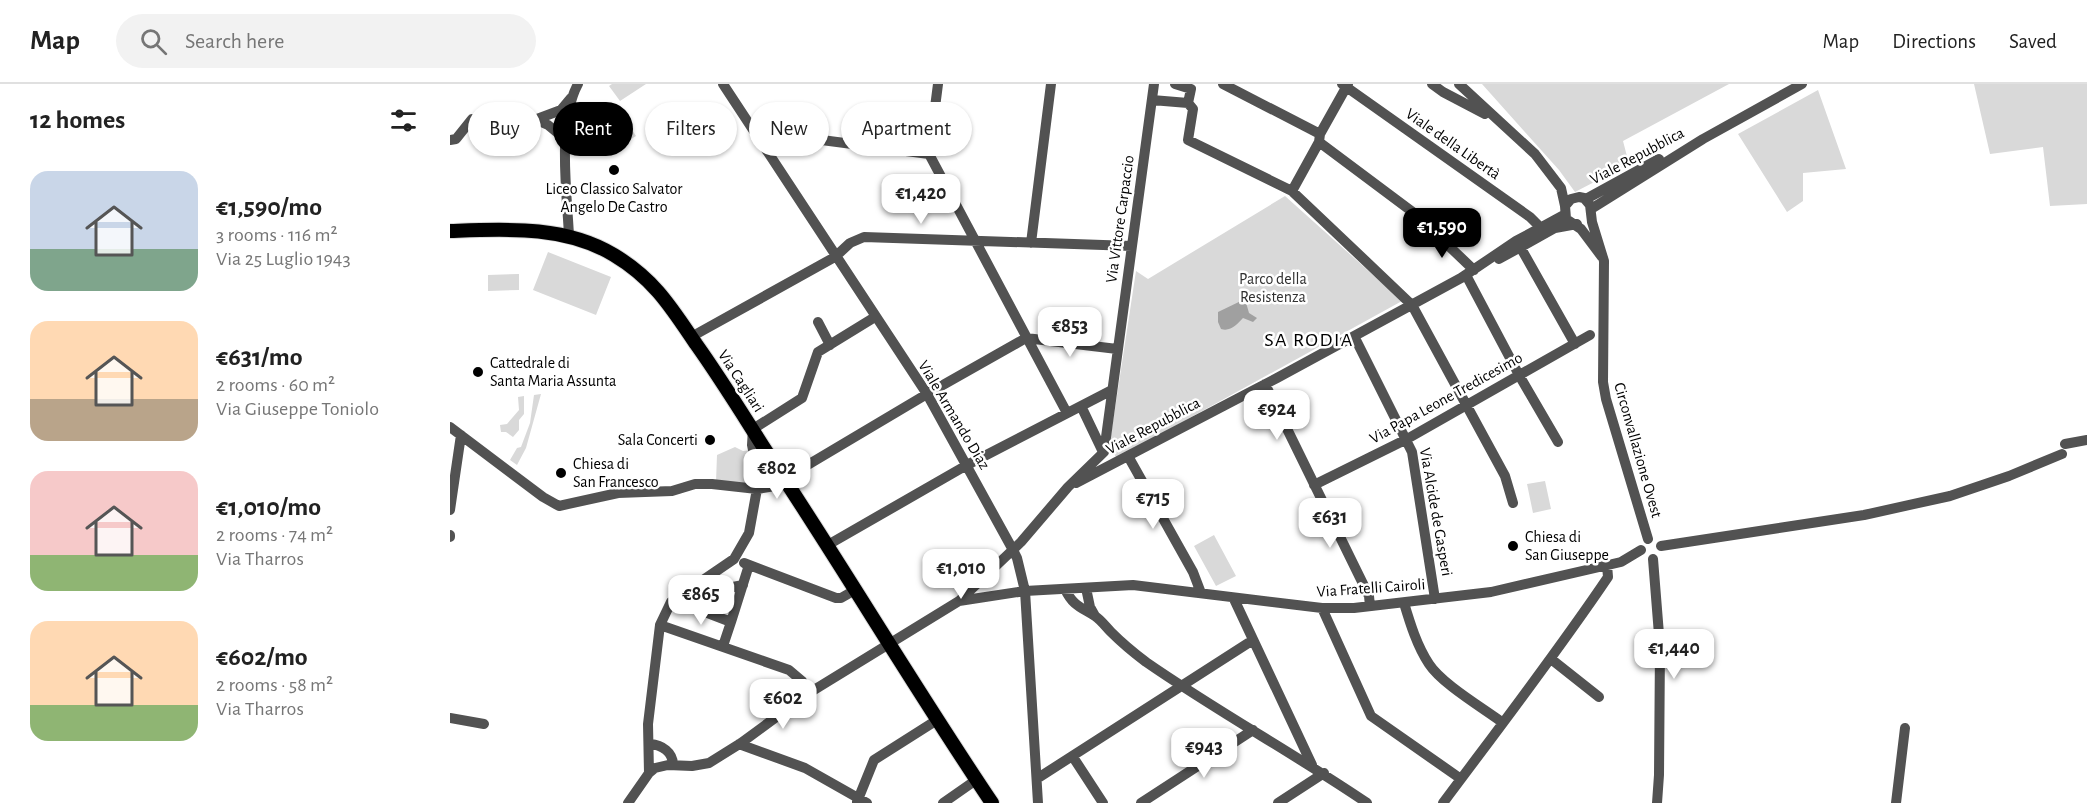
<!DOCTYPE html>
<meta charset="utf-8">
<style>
:root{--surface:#fff;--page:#f2f2f2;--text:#222;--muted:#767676;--line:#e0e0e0;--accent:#000}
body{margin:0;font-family:"Alegreya Sans",sans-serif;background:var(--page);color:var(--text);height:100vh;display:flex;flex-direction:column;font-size:22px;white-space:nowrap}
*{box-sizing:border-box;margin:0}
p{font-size:20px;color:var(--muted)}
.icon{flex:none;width:33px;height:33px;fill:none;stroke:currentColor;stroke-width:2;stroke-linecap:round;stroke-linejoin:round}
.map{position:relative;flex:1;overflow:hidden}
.drawer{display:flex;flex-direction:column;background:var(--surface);width:450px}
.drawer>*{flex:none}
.top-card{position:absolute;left:18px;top:18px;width:570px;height:54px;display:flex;gap:12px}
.price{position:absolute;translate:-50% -51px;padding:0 14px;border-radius:12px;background:#fff;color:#222;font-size:20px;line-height:39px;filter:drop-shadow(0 2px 3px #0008)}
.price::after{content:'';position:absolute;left:50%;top:36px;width:18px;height:14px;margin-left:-9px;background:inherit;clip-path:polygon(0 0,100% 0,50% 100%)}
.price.selected{background:var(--accent);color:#fff}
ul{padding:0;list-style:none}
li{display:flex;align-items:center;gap:18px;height:150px;padding:0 30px}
li span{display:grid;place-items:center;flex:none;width:168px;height:120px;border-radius:18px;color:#555}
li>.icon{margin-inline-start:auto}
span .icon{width:72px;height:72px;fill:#fffc;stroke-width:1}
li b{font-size:26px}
h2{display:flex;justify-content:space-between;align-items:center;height:72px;padding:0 30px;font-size:26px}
.tag{padding:0 21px;border-radius:27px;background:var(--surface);box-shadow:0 2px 4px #0004;font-size:21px;line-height:54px}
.tag.selected{background:var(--accent);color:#fff}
header{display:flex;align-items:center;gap:36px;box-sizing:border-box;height:84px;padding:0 30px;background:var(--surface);border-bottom:2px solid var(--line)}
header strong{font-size:28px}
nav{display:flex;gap:33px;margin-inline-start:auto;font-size:21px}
.search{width:420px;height:54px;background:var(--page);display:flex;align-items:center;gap:15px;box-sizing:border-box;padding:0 21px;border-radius:33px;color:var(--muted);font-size:22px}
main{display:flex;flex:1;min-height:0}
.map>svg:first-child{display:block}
.green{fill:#d9d9d9}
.water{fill:#a0a0a0}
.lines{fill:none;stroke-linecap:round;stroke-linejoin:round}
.major-casing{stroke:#dbdbdb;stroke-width:16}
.minor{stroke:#525252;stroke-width:10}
.major{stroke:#000;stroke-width:14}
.poi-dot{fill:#000;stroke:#fff;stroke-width:2}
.labels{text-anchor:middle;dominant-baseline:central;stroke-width:5;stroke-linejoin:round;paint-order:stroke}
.street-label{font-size:16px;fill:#000;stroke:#fff}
.poi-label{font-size:16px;fill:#000;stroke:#fff;text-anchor:start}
.park-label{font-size:16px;fill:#303030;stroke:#fff}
.quarter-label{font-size:20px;letter-spacing:1.5px;fill:#000;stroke:#fff}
</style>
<header>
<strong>Map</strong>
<div class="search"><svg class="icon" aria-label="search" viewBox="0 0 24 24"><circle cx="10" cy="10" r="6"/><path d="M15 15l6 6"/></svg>Search here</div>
<nav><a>Map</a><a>Directions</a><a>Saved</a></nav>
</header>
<main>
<section class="drawer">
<h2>12 homes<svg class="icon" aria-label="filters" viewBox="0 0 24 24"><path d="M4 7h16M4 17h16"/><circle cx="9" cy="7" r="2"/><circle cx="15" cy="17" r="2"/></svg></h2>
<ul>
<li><span style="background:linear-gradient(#c9d6e8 65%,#7fa58c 0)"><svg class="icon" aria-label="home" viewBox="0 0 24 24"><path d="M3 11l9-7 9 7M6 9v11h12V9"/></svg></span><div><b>€1,590/mo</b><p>3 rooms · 116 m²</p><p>Via 25 Luglio 1943</p></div></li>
<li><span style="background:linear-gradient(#ffd9b3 65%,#b9a48a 0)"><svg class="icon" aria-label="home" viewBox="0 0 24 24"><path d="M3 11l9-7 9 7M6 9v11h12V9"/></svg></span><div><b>€631/mo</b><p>2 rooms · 60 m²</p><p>Via Giuseppe Toniolo</p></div></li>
<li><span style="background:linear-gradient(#f6c9c9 70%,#8fb573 0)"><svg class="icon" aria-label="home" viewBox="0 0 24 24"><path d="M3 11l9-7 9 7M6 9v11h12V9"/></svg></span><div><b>€1,010/mo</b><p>2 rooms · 74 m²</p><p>Via Tharros</p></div></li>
<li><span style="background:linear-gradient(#ffd9b3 70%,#8fb573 0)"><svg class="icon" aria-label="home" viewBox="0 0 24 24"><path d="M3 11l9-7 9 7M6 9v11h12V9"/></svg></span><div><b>€602/mo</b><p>2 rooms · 58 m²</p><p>Via Tharros</p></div></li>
</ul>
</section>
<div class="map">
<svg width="1637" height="719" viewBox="0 0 1637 719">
<rect width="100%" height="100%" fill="#fff"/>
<!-- green -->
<path class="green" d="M162,0H196L170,17L159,2Z
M1032,0H1279L1173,57L1179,80L1125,108L1109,86Z
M1524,0H1637V120L1600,122L1593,63L1540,70Z
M1368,6L1396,85L1353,89V117L1337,128L1288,50Z
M166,21L186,52L168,63L148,32Z
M835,112L952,217L667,374L659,364L686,187L698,195Z
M98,168L161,193L146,231L83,206Z
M69,190V206L38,207V191Z
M91,310L76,364L67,381L60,376L67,364L71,363L80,339L84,311Z
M74,312V330L69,336V346L63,353L56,348H51L50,341L57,340L69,326L68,313Z
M285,363L293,367L302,366L301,397L298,399L266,398L267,371Z
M1095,397L1101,425L1083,429L1077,400Z
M764,451L786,492L766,502L744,462Z"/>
<!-- water -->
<path class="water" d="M795,215L799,229L807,234L803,238L793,234C787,240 781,248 771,245L768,238V228Z"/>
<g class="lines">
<!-- major casing -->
<g class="major-casing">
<path id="major" d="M0,147C55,145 115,141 164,171C204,195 221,223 246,260C271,295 293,331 316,367C393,483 464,603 542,719"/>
</g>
<!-- minor -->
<path class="minor" d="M273,0L477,310L563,466L567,474L575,507L588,719
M488,0L479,70L617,329
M773,0L870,50
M892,0L1080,133L1091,144
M982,0L993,8L1035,30
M1009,0L1085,70L1111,104L1115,122
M702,16L738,19L741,5L725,0
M738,19L743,25L738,56L842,107L962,221L1055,392L1063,419
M87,35L111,26L121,14
M0,56L6,55L22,35L80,33L98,41L115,55
M869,58L964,129L1024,186
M317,67L341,52L479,70
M842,107L869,58L870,50L898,0
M1136,115L1209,75
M1141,125L1253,55L1352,0
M119,152C117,108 107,39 128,0
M581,159L601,0
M1068,159L1125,260
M1152,173L1131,145L1116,135L1115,122L1121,115L1129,113L1134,114L1140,121L1142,138L1154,177L1153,298L1156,315L1198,455
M1049,175L1105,144L1127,140
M1016,191L1069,291L1108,358
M368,238L380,261
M904,252L962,368L985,515
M241,253L385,173L400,159L414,153L682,162
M815,300L919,512L920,522
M631,322L653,368
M0,343L93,413L109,422L168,409L222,407L245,400H262L307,405L331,401L336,398
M1615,360L1637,356
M654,368L704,0
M678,372L743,488L751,509
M334,395L477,310L576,254L667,265
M626,399L827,294L1011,194L1066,157L1114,131
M864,401L957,355L1140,251
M307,405L318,389L326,383
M0,426L11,351
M0,451V453
M376,462L517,381L662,306
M1211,462L1414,431L1500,412L1559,392L1612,370
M1203,475L1210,563L1209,691L1207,719
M294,479L386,514H391L405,506
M293,501L283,503L257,520L255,528L281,538L299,481
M636,504L640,523L645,532
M615,505C623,522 631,523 645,532C651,536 656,543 661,548C672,559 684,569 696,578C768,628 845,670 917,719
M784,515L862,681
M509,517L575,507L683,501L872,524H904L1041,508L1171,478L1191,466
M954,519C960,539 967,562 979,580C992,600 1033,624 1053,639
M872,524L921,632L1011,695
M210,541L339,586L352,597L359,609
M273,562L281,538
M1101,575L1149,613
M0,634L34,640
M200,660C212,661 223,668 223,681
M289,660L355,684L417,719
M623,673L653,719
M199,689L198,640L210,541L221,518L284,475L299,449L307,405V385L302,361L303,345L352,314L368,268L425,233
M588,694L803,556
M407,718L424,676L487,636
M178,719L199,689L205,684L218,681L242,682L259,679L291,659L359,609L509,517L571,458L618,403L654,368
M493,719L526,696
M691,719L803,646
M828,719L874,689
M993,719C1049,644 1106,570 1158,493L1157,481
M1446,719L1455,644"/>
<!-- major -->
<use href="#major" class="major"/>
</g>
<!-- markers -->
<g class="poi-dot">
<circle cx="164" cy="86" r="6"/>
<circle cx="28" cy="288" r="6"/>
<circle cx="260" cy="356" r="6"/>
<circle cx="111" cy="389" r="6"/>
<circle cx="1063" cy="462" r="6"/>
</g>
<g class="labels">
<!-- street labels -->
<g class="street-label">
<text transform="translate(1003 60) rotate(35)">Viale della Libertà</text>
<text transform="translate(1187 72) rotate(-28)">Viale Repubblica</text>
<text transform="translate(670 135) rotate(-82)">Via Vittore Carpaccio</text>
<text transform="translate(291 297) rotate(57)">Via Cagliari</text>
<text transform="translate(996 314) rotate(-29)">Via Papa Leone Tredicesimo</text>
<text transform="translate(504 331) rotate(59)">Viale Armando Diaz</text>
<text transform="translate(703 342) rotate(-28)">Viale Repubblica</text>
<text transform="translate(1188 366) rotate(74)">Circonvallazione Ovest</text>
<text transform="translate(986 428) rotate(80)">Via Alcide de Gasperi</text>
<text transform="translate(921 504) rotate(-4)">Via Fratelli Cairoli</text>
</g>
<!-- poi labels -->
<g class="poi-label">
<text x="164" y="105" text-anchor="middle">Liceo Classico Salvator<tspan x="164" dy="18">Angelo De Castro</tspan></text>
<text x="40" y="279">Cattedrale di<tspan x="40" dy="18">Santa Maria Assunta</tspan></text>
<text x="248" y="356" text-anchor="end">Sala Concerti</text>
<text x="123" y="380">Chiesa di<tspan x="123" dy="18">San Francesco</tspan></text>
<text x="1075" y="453">Chiesa di<tspan x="1075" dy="18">San Giuseppe</tspan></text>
</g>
<!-- park labels -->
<g class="park-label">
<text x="823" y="195">Parco della<tspan x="823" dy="18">Resistenza</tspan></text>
</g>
<!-- quarter labels -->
<g class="quarter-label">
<text x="859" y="256">SA RODIA</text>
</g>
</g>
</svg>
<b class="price" style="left:471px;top:141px">€1,420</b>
<b class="price selected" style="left:992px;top:175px">€1,590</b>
<b class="price" style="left:620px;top:274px">€853</b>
<b class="price" style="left:827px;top:357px">€924</b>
<b class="price" style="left:327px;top:416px">€802</b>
<b class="price" style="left:703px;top:446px">€715</b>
<b class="price" style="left:880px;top:465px">€631</b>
<b class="price" style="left:511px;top:516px">€1,010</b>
<b class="price" style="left:251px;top:542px">€865</b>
<b class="price" style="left:1224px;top:596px">€1,440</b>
<b class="price" style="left:333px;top:646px">€602</b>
<b class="price" style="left:754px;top:695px">€943</b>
<div class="top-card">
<a class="tag">Buy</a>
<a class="tag selected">Rent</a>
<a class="tag">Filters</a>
<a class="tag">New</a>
<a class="tag">Apartment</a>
</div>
</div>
</main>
